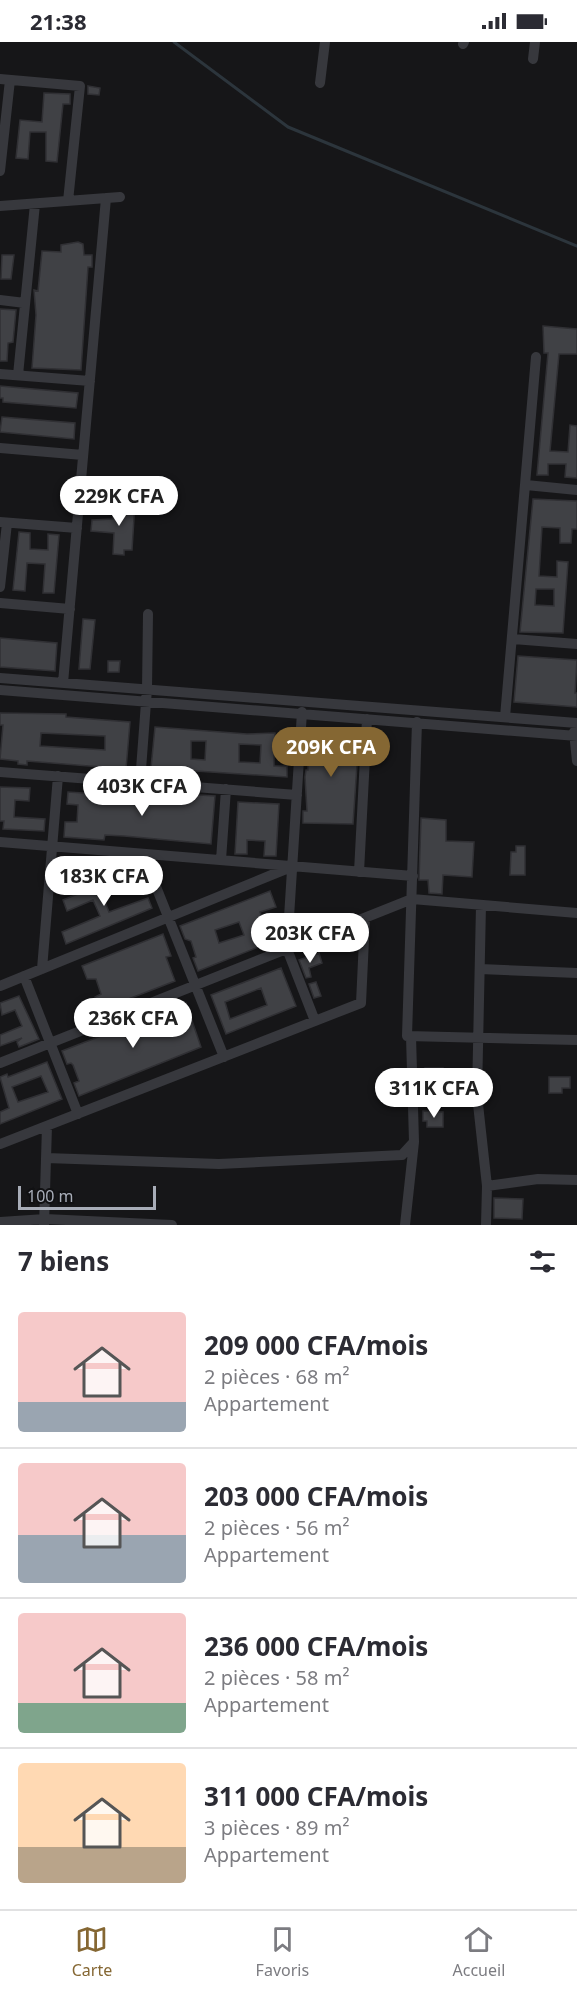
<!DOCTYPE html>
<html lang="fr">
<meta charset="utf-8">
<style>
:root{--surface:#fff;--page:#f7f7f7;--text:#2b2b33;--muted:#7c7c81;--line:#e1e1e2;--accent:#856733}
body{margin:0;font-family:"Noto Sans",sans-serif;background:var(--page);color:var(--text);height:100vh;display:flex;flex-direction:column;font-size:22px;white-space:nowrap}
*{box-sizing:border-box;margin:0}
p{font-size:20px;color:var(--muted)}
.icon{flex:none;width:33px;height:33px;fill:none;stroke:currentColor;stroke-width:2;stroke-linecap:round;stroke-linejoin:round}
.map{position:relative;height:1183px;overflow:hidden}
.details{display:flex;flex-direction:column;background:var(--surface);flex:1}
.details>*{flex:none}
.scale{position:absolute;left:18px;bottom:15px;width:138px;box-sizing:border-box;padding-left:6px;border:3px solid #a8adb8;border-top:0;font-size:16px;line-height:21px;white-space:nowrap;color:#a8adb8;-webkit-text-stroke:4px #111113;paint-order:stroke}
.price{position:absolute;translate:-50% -51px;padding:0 14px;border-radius:21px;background:#fff;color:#222;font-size:20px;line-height:39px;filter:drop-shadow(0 2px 3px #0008)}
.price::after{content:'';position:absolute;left:50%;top:36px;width:18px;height:14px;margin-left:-9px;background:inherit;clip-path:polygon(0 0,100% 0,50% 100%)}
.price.current{background:var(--accent);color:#fff}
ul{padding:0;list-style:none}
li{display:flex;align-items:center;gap:18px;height:150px;padding:0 18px}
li+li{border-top:2px solid var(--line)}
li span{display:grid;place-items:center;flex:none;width:168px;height:120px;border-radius:6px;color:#555}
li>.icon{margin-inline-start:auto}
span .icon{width:72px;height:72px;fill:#fffc;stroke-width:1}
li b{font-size:26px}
h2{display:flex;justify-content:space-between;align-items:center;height:72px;padding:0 18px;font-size:26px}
.status{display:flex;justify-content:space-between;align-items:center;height:42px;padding:0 30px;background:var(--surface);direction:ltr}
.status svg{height:16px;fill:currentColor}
.tabs{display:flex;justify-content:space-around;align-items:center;height:84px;border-top:2px solid var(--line);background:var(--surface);font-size:16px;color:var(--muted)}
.tabs a{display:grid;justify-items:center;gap:3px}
.tabs .current{color:var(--accent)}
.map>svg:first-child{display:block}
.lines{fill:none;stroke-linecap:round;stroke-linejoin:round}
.stream{stroke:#2c353c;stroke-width:3}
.building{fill:#404145;stroke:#303034;stroke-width:1.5;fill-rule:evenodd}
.minor{stroke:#37383d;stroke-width:10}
</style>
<div class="status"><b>21:38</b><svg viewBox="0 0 49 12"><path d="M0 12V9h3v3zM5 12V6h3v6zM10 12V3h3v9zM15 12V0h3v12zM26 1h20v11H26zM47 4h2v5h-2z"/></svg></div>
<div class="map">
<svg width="577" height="1183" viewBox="0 0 577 1183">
<rect width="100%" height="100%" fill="#161618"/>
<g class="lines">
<!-- stream -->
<path class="stream" d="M174,0L288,85L577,204"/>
</g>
<!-- building -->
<path class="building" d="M88,44L100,46L99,53L88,52Z
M44,51L70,52V62H63L57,120L46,119V90H30L28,117L16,116L20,78L42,80Z
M78,200L83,202L84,213H92V225H88L81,328L32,326L36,273L34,248L38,249L42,209L61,210V203Z
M2,213H14L11,237H1Z
M0,267L16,268L13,300L8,301L7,319H0Z
M543,284L577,287V312H559L550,409L568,410L570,383L577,384V436L565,435L566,422H548V433H537L548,311H544Z
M0,344L78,351L76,366L3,360V356H0Z
M2,375L75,381L74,397L0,390Z
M533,457L577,459V487H572L571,501H560V486L542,485L539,534L557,535V519L568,520L563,591L520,590ZM536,547H554V564L535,563Z
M118,459L135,460L132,508H124V513L113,512L114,491L91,489L92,478L113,477L114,465L118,466Z
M19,490L30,491V507L48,508V492L59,493L54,551H43L45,522L27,521L25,549L13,548Z
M83,577L95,578L90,627H79Z
M0,596L57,601L55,629L0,625Z
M518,614L577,618L575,651H577V665L514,660Z
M108,619H120L119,630H108Z
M0,671L66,672V675L130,680L126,727L27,719V723L18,722V719L0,717L3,683H0ZM41,691L105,694V708L40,704Z
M155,685L247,692L275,691V694H290L289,706H274V724H287V735L151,726ZM191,699H206L205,718L191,717ZM239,702L261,703L260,721L239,720Z
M308,689L359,693L353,782L303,781V769H307L305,735L306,728H308Z
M0,745L30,746L29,759L15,758L14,775L45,777L44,789L3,787L4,779H0Z
M154,749L168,751V759H184V752L215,754L211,802L124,794L105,793L104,798L64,795L65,780H77L78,763L67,762L68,750L148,755V752L154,753Z
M238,760L279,762L276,814H264L265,799L247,798V812H235Z
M421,776L446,778V799L474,800L472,835L443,833L442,852L429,851L428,838H419Z
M516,804H525V833H510L511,810H516Z
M137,828L141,839L103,855L109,870L148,856L152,866L66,902L62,890L100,874L93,858L67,869L63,858Z
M270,849L276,865L260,870L271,900L198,929L193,916L196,915L191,899L185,897L180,884ZM239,880L244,893L219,901L215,888Z
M163,892L171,914L166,915L175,939L100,968L95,955L101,952L96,937H87L82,924Z
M319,911L322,921L309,926L311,935L306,936L299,918Z
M281,926L296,964L226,992L211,953ZM261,946L267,963L230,977L225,960Z
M316,940L321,954L314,956L309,942Z
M19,954L39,997L19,1005L17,1000L22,996L0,1004V993L22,984L15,968L2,973L0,961Z
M186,961L201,1005L79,1054L74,1041L79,1039L73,1023L71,1021L67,1022L62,1009Z
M47,1020L62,1057L0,1082V1070L9,1066L0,1035L7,1032L8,1035ZM41,1034L48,1050L18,1060L12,1045Z
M425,1026H443V1038H425Z
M549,1035H570V1046H562V1051H549Z
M423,1069L443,1070V1085H427V1079H423Z
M494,1156L523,1157L522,1177L494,1176Z"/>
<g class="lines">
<!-- minor -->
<path class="minor" d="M463,2L464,0
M533,17L535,0
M0,37L80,44L68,159
M320,41L325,0
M0,129L10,38
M0,164L120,155
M0,258L25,261
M0,332L90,339
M18,333L35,162
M0,406L83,413
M526,443L577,448
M0,480L77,486
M0,545L7,481
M0,561L70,567
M513,597L577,602
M0,636L577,681
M63,641L106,156
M0,648L577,694
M302,670L287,907L315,979
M505,675L536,315
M417,680L407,994L577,998
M574,690L577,719
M0,730L297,753
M140,741L147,647L148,572
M0,800L413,834
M143,812L224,1015
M221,818L226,747
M359,830L367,677
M481,863L477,1053L487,1144L486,1183
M42,927L58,734
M480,927L577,931
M24,934L78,1072
M0,944L291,825
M0,1021L412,857L577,871
M0,1102L361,961L365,876
M46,1116L219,1122L402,1113L414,1100L411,994
M487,1144L538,1137L577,1138
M0,1180L45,1177L172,1183
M44,1183L47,1084
M405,1183L414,1100"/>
</g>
</svg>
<div class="scale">100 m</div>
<b class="price" style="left:119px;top:485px">229K CFA</b>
<b class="price current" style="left:331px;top:736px">209K CFA</b>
<b class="price" style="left:142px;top:775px">403K CFA</b>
<b class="price" style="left:104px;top:865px">183K CFA</b>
<b class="price" style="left:310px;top:922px">203K CFA</b>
<b class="price" style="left:133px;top:1007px">236K CFA</b>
<b class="price" style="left:434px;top:1077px">311K CFA</b>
</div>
<section class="details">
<h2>7 biens<svg class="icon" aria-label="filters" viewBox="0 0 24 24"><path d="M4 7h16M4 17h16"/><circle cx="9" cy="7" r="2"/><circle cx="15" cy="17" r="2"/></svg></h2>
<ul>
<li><span style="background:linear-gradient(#f6c9c9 75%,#9aa5b1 0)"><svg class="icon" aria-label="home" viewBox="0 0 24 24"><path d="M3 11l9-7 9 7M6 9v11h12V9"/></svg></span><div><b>209 000 CFA/mois</b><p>2 pièces · 68 m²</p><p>Appartement</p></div></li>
<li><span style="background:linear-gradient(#f6c9c9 60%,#9aa5b1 0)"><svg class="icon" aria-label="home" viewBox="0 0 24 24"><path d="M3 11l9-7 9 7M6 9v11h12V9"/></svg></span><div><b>203 000 CFA/mois</b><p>2 pièces · 56 m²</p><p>Appartement</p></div></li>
<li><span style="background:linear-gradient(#f6c9c9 75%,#7fa58c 0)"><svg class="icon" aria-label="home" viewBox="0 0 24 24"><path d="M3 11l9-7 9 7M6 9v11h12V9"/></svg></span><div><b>236 000 CFA/mois</b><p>2 pièces · 58 m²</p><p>Appartement</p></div></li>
<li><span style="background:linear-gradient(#ffd9b3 70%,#b9a48a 0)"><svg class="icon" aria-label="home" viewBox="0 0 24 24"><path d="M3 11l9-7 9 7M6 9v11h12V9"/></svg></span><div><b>311 000 CFA/mois</b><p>3 pièces · 89 m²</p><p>Appartement</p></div></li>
</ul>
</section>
<nav class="tabs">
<a class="current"><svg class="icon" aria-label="map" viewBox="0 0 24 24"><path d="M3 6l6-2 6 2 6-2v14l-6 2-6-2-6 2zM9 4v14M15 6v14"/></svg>Carte</a>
<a><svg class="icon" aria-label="saved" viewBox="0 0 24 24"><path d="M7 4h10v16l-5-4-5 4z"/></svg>Favoris</a>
<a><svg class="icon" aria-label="home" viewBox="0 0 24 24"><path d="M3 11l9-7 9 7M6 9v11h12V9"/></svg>Accueil</a>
</nav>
